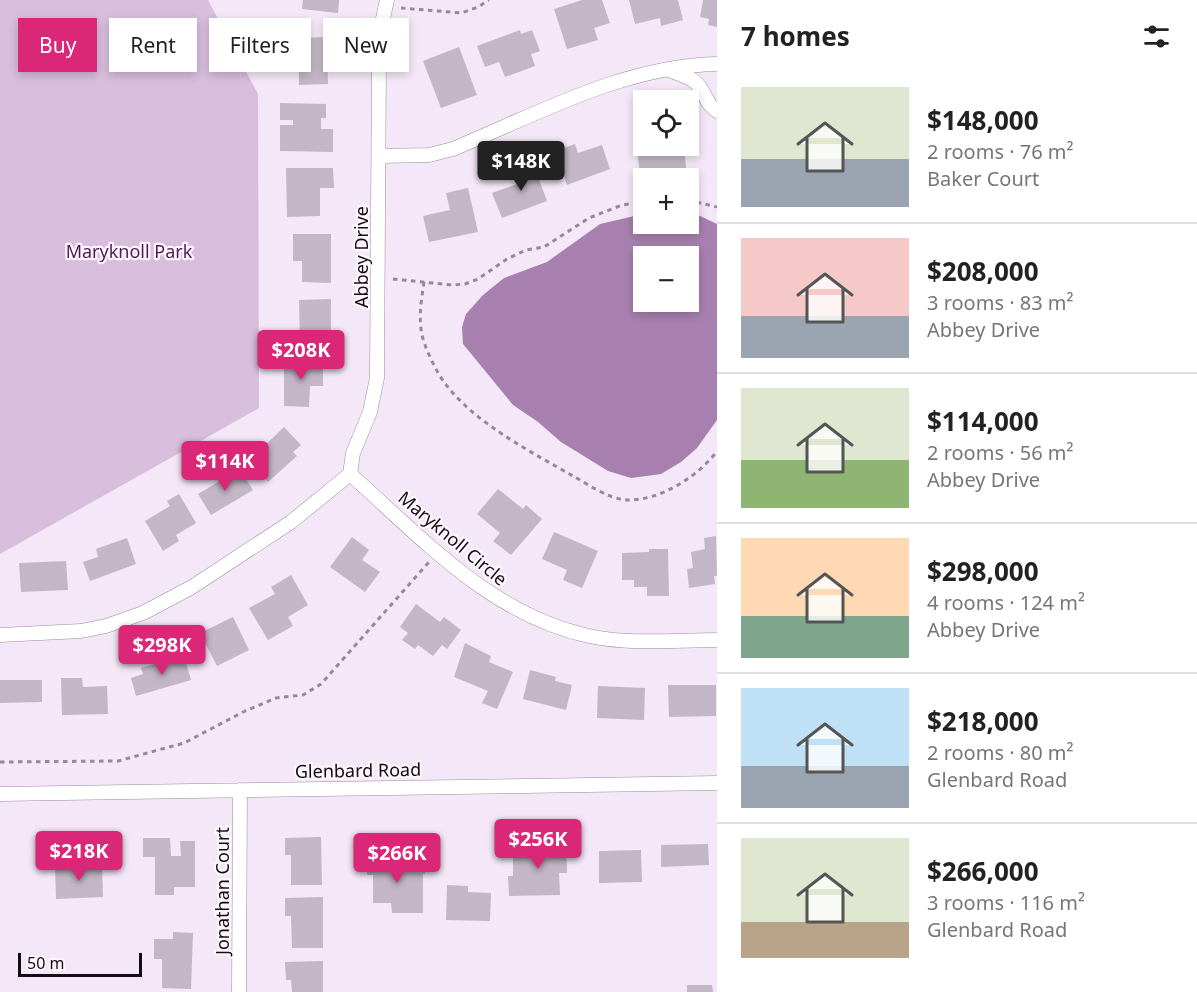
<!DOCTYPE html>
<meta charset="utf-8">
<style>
:root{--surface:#fff;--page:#f2f2f2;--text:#222;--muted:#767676;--line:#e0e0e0;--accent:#db2777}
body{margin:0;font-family:"Noto Sans",sans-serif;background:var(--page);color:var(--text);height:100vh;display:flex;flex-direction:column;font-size:22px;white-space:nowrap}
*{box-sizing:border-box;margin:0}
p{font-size:20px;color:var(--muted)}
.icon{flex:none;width:33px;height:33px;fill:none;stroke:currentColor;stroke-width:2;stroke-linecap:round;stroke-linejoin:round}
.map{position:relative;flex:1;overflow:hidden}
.side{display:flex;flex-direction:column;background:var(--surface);width:480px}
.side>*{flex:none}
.guide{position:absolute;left:18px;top:18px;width:570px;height:54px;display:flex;gap:12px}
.tools{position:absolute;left:633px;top:90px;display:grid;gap:12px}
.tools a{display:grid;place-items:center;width:66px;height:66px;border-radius:0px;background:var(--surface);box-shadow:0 3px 9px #0003;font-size:30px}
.scale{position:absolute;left:18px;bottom:15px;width:124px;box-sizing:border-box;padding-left:6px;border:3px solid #110d12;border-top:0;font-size:16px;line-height:21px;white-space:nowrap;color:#110d12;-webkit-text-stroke:4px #fdf7fd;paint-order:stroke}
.price{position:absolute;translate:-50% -51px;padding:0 14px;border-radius:6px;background:var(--accent);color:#fff;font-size:20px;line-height:39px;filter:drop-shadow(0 2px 3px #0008)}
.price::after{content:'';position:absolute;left:50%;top:36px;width:18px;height:14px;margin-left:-9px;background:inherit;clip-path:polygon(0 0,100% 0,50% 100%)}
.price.on{background:#222;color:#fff}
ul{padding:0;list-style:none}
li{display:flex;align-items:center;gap:18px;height:150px;padding:0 24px}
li+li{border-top:2px solid var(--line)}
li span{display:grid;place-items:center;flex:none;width:168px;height:120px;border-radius:0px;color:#555}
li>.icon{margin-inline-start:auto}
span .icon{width:72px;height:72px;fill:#fffc;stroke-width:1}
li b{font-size:26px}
h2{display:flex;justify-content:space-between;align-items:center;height:72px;padding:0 24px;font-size:26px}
.pill{padding:0 21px;border-radius:0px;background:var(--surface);box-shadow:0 3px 9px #0003;font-size:21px;line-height:54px}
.pill.on{background:var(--accent);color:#fff}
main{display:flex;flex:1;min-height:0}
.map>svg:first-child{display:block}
.green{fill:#d8bddd}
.water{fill:#a880af;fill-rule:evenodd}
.building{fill:#c3b6c6}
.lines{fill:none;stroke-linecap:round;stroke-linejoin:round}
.street-casing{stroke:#998c9b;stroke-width:15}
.path{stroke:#938a95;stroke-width:3;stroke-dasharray:4.5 4.5;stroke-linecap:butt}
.street{stroke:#fff;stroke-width:14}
.labels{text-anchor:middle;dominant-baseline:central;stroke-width:4.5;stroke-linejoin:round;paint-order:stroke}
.park-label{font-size:18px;fill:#4d1a56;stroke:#fdf7fd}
.street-label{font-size:18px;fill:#110d12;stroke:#fdf7fd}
</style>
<main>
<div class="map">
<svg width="717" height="992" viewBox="0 0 717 992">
<rect width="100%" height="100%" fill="#f4e7f7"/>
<!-- green -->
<path class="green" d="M0,0H208L258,94L259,408L0,554Z"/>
<!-- water -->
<path class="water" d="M643,214L644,224H688L689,214H696L717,224V420L697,448L681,462L661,474L631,478L608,471L561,442L538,422L513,405L463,344L462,327L466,314L483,295L504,278L547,262L600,224ZM644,256H688V302H644Z"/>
<!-- building -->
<path class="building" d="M303,0H339L338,13L302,9Z
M582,0H602L610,23L594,28L598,40L567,49L554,9Z
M629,0H678L683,20L661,26L660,18L635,24Z
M703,0H717V27L708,25L709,19L700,17Z
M520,30L521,34L532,30L540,51L531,54L535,66L505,77L499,62L485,67L477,46Z
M327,37L328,84L299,85L298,38Z
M459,47L477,95L441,108L423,61Z
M280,103L326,104V118H321V129H333V152L280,151V125H293V120H280Z
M644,142V146H684L686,168L640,173L636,143Z
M575,144L578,153L602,145L610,169L567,185L555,151Z
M532,161L547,201L502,218L492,193L520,183L514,167Z
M286,168H333L334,188H320V216L287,217Z
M468,188L478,232L429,242L423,216L450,210L446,193Z
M293,234H331V283L302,282V261H293Z
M331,299V344H300L299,300Z
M284,360L323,361V386H310L309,407L284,406Z
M284,427L301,445L293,452L297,456L268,482L255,467L266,457L260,450Z
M240,469L253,490L211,515L198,494Z
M498,489L523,509L526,505L542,519L511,555L493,541L500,533L477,514Z
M179,494L196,523L176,535L179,541L163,551L145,521L170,506L167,501Z
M554,532L598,551L582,588L563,580L567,570L542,559Z
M716,536L717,576H714L715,584L689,588L687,569L693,568L691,552L705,549L704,538Z
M352,537L369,550L362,560L380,572L365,592L330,567Z
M127,538L136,564L90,581L83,562L98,557L96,549Z
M649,549H668L669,596H647V587H634V580H622V553L649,552Z
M66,561L68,590L21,592L19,563Z
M291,575L308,605L288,617L293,626L268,640L249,608L275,594L271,587Z
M416,604L440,622L444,617L461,630L447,649L442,645L433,656L418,645L415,649L402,640L408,633L400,627Z
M233,617L249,650L217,666L200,633Z
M465,643L491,656L489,662L513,672L497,709L482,703L488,691L454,677Z
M184,655L191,680L136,696L131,678L143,674L141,668Z
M530,670L556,677L555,681L572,685L566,710L523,699Z
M61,678H82L83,687L107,686L108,714L62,715Z
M0,680H42V702L0,703Z
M668,685H716V716L669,717Z
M598,686L645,688L644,720L597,718Z
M321,837L322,885H291V855H285V838Z
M143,838H170L171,856H181L180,841H195V887H174V895H155V857H143Z
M566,840L567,873H559L560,895L509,896L508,876H513V848L547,847V841Z
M708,844L709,865L661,867V845Z
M641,850L642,882L599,883V851Z
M367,856H402V865H425V874H423V913H392L391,903H373V875H367Z
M102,865L103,897L56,899L55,866Z
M447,885L468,886V892L491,893L490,921L446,920Z
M323,897V948H292L291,916H285V898Z
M173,932L193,933L191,989L162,988V959H154V939H173Z
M323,961V992H292L291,980H286L285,962Z
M687,985H712L713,992H687Z"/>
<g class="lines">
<!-- street casing -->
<g class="street-casing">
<path id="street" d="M669,70C680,74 693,78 700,87C706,96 707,105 717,111
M379,156L429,155L453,149C537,114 624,66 717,64
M350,474C422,538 491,615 589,636C631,645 675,640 717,640
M0,635L81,631L106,626L143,613L192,587L291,522L350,474L353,453L370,412L377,378L379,57L382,23L387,0
M0,794L717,783
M239,992L240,790"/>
</g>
<!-- path -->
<path class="path" d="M401,8L461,13L478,7L489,0
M688,200L717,207
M393,279L452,285L465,284L478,279L507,259L526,250L544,247L589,218L622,205L644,202
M424,282C421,303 417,324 425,345C430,358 438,375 447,386C477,424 531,452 573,476C589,485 609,499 627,500C659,501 698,477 717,451
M0,762L118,761L184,743L245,711L276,698L303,695L321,684L429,562"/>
<!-- street -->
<use href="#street" class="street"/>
</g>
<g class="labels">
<!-- park labels -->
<g class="park-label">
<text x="129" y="251">Maryknoll Park</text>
</g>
<!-- street labels -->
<g class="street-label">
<text transform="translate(361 257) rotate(-90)">Abbey Drive</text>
<text transform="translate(453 538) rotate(40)">Maryknoll Circle</text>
<text transform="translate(358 770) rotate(-1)">Glenbard Road</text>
<text transform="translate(222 891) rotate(-90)">Jonathan Court</text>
</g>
</g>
</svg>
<div class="tools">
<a><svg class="icon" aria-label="locate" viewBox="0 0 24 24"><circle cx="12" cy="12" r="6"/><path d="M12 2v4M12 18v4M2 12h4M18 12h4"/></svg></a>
<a>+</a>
<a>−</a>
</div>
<div class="scale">50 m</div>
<b class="price on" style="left:521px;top:192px">$148K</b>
<b class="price" style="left:301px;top:381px">$208K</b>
<b class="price" style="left:225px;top:492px">$114K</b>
<b class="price" style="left:162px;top:676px">$298K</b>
<b class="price" style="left:538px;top:870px">$256K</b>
<b class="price" style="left:79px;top:882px">$218K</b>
<b class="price" style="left:397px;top:884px">$266K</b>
<div class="guide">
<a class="pill on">Buy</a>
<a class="pill">Rent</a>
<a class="pill">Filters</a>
<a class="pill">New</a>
</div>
</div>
<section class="side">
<h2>7 homes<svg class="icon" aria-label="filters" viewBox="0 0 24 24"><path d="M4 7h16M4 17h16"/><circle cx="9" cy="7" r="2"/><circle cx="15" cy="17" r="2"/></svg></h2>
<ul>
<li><span style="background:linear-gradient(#dfe7d0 60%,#9aa5b1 0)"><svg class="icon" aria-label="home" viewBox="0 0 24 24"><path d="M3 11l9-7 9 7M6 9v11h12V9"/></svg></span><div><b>$148,000</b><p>2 rooms · 76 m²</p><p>Baker Court</p></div></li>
<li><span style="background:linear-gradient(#f6c9c9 65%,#9aa5b1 0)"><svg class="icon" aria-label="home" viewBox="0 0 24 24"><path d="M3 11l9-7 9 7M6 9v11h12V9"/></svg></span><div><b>$208,000</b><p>3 rooms · 83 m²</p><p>Abbey Drive</p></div></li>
<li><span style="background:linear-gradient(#dfe7d0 60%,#8fb573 0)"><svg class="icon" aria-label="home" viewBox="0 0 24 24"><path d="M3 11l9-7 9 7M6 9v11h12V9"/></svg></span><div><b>$114,000</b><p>2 rooms · 56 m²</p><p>Abbey Drive</p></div></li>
<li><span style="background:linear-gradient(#ffd9b3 65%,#7fa58c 0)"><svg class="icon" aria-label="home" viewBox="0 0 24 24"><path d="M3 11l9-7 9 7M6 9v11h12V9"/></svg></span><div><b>$298,000</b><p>4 rooms · 124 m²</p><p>Abbey Drive</p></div></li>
<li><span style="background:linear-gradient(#bfe0f5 65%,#9aa5b1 0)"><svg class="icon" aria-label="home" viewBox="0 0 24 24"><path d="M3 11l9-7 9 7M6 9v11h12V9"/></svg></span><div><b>$218,000</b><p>2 rooms · 80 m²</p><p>Glenbard Road</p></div></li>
<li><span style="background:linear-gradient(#dfe7d0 70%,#b9a48a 0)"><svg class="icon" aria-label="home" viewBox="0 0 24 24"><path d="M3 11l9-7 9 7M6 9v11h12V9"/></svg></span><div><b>$266,000</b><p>3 rooms · 116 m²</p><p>Glenbard Road</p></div></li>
</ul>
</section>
</main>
